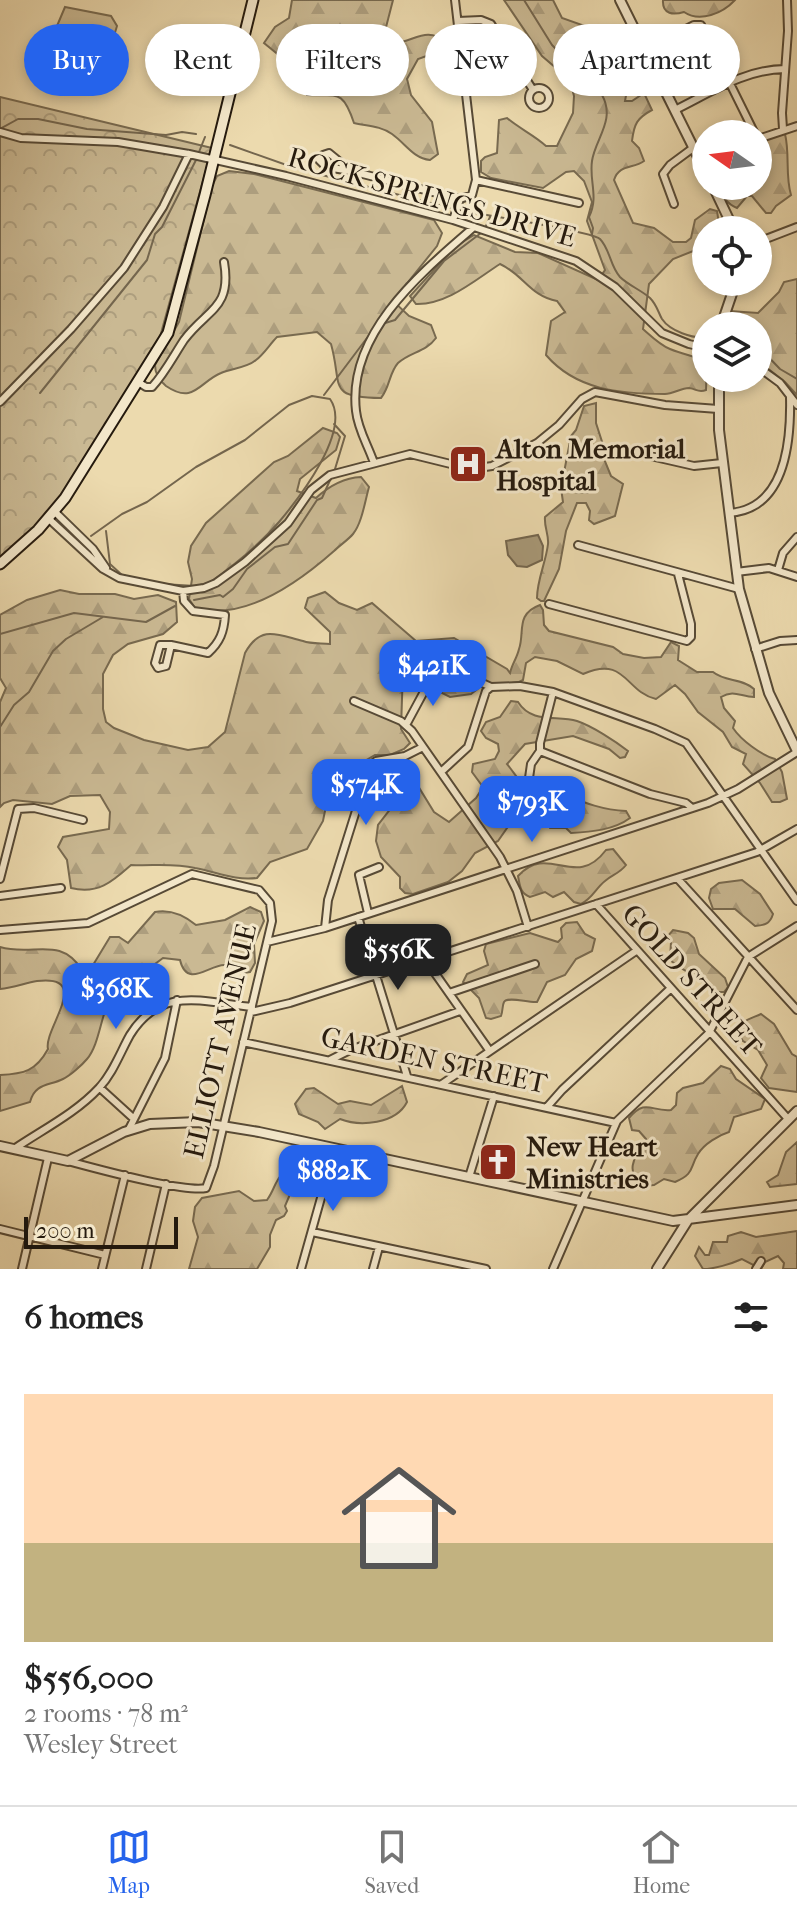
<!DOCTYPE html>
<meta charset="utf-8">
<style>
:root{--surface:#fff;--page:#f2f2f2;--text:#222;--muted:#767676;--line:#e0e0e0;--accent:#2563eb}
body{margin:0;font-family:"IM FELL French Canon",serif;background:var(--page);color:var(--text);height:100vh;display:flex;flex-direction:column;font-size:30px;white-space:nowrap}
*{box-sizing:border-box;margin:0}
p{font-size:26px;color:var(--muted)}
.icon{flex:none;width:44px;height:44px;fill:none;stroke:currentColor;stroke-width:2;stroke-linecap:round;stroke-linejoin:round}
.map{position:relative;height:1269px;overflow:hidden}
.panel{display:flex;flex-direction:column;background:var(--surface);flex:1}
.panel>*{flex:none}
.guide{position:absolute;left:24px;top:24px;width:750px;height:72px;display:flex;gap:16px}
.needle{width:52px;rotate:284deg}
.fabs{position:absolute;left:692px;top:120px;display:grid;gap:16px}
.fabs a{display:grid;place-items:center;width:80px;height:80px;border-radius:50%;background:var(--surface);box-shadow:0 4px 12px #0003;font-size:40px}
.scale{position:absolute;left:24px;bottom:20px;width:154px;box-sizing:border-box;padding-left:8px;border:4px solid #251a0e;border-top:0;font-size:22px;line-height:28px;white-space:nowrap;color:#251a0e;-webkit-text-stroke:6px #f3e7ca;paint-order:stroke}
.price{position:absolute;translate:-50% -68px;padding:0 18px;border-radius:16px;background:var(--accent);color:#fff;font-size:26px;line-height:52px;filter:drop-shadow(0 2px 4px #0008)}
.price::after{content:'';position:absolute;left:50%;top:48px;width:24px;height:18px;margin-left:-12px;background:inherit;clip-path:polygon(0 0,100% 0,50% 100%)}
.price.on{background:#222;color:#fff}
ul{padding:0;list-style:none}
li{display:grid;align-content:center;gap:16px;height:424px;padding:0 24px}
li span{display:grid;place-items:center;height:248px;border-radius:0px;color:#555}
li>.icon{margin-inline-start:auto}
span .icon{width:144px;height:144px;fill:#fffc;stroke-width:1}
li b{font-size:34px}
h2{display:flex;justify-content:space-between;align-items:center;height:96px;padding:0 24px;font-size:34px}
.tag{padding:0 28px;border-radius:36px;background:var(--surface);box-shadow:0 4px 12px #0003;font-size:28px;line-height:72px}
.tag.on{background:var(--accent);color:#fff}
.tabs{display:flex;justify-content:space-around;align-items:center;height:112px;border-top:2px solid var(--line);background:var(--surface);font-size:22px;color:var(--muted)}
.tabs a{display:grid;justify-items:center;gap:4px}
.tabs .on{color:var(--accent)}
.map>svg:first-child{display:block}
.forest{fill:url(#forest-firs);stroke:#786a50;stroke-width:2}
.park{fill:url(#park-crowns);stroke:#786a50;stroke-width:2}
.garden{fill:#cab993;stroke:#786a50;stroke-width:2}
.water{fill:#a89978;stroke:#74664e;stroke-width:2}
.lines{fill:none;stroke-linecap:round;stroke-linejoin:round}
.stream{stroke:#74664e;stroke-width:2}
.minor-casing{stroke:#574a36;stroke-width:10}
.tertiary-casing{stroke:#574a36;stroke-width:12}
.secondary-casing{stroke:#251a0e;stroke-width:13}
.minor{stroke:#f3e7ca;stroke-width:6}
.tertiary{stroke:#f3e7ca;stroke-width:8}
.secondary{stroke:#f3e7ca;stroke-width:9}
.labels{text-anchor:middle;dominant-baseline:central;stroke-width:6;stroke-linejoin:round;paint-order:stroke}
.street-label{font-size:28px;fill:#251a0e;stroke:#f3e7ca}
.poi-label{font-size:28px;font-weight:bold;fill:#251a0e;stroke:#f3e7ca;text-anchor:start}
</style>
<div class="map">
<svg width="797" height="1269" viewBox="0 0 797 1269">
<defs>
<pattern id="forest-firs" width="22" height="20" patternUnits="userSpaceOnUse" patternTransform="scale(2)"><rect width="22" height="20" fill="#cab993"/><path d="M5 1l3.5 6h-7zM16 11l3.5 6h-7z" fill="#ad9e7e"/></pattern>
<pattern id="park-crowns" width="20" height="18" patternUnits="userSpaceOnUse" patternTransform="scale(2)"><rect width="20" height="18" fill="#cab993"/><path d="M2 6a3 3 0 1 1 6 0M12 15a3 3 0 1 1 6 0" fill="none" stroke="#ad9e7e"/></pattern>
</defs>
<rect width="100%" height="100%" fill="#ecdaae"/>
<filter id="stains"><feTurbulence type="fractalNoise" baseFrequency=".0025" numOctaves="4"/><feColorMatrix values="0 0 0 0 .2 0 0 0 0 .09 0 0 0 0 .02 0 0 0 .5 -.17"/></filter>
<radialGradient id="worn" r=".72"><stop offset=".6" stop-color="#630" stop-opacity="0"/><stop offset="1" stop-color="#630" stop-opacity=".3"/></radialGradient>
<!-- forest -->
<path class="forest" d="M292,0H393L384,35L390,43C411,45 425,24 446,42V49L418,59L407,79L411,95L432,122L438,154L430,160C413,158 406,144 392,134C381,126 367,126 354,123C342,87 336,97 307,95L302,74L264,43L275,27L289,18Z
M504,0H553L562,18L599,31L628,85L625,101H632L644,93L652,110C637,118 634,124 632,141L639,148L644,161C633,169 619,164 614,180L633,223L654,228L673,242H686L691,238L695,220L710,209L717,211L720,230H706V246L673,259L649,284L643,329C651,336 660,345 670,349C699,361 708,352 706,390C698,393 697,389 689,388C681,388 673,394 665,394C620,394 576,390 546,355L551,321L565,312L557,301C530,296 524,275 500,264C475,280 447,305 416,304L410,296L456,246L474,235L515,252L538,253L598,280L605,270L587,221L592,202L584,181L574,171L566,172L543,188L491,178L481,172V161L485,157L497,153L499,120L507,118C520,129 534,135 546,146H557L573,113L574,96L570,80L542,56Z
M663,0H735C723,13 700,23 684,12C674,15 662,15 663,0Z
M778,134H785C790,154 785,175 791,195L776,206L771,213H766L752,196H747L737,208C727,204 722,197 720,186H758V141L762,142Z
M229,171L254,174L434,220L442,233L437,246L393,301L409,316L431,325L436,338C426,352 410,352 398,363C389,373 390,387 381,398C326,397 343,387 331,344L317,332L277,337C270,344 264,354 256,360C247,368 232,368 221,373C199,382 194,405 166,386C160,381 155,373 155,365L179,322L212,186L217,176Z
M797,279V395L785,382L758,361V326H725L730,311L758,313L779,292L784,282Z
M596,403V423L606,454L604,459L611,476L623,484L615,516L594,524L589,520L590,511L586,503H577L566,531L559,569L544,601H541L537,598C537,580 546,562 548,544C549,535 544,527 545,517L563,502L561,488L571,436L576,430L584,406Z
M323,428L337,433L340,437L336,450L300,479L297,491L316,498C329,486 343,478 361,477L369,487C365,501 362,523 353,534C348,540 340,545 334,551C299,582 245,622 195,608L189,599L192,579L188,562L191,546L206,523L274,462L288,456Z
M60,590L79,594H115L134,599L158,595L176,602L177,622L163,634L128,644L113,655L103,674V709L106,722L114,728L144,740L188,750L208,747L225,732L245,653C261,624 278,635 303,641C311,644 321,643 330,644V632L305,608L308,598L325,592L339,603L357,610L372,603L416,641L454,638L507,669L510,673C512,664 517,658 519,649C525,633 515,614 540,605L543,610L544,625L549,631L613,647L623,654L644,658L661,657L671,642L679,646L678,660L697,672H713C725,682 742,678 754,689V697C741,697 734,689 721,697L724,708L735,721L733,728C741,740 761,755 775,759L782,772L787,799L780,802H772L760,783L743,764L746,754L732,747L723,732L698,712L685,694L675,685L656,699C625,692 626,655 583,674L557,661L535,657L526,663L523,680L519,682L480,687L471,694L450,697L440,692L425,670L420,668L403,669L401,729L410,743L404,749L390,755H375L358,765L329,791L323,821L307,849L270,862L257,878C235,881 217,872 195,868C174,863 153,866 131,865C113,881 98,895 71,888L67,860L58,847L63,837L109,829L110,812L100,795L70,796L52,804L13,800L4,803L0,807V702L6,688L0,678V615L27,600Z
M511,701L518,702C532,724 556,715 577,721C592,726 615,741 628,751L625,757L620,758L609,749L573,736L525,744L507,764C514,772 519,783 528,788C538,794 553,791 565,795C585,803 603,810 626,811L630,818C614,830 591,832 571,833L566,828H550L545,820L536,818L512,821L498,841L475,853L462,871L448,882L413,894L405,893L400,888V877L381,857L376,841L378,825L406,789L418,786L434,812L449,822L476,798L483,787L472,772L473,764L495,759L499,751L498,744L486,738L481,731L486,722L500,717Z
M613,849L626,865C620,873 612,875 605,881C595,889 593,898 581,904L574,902L564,892L553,897L545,892L530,897C520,893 520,886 518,876C549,842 575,891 606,850Z
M742,880L760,894L773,914C770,924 765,925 755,926L735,909H713L709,898L711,889L719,883Z
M250,907L261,912L264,921L254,944L255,963L250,972L243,973C237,969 232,965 224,965C209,965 187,989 180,960L163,958L155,964L136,987C131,990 123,988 118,991C101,1000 102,1042 87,1059C82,1065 71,1075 63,1079C49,1086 35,1083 30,1102L0,1111V1075C24,1074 36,1071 48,1049C43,1029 94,974 37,981C25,983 13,988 0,989V947C33,957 60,935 82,970H90L110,937H119L128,943L155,912C170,909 185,916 196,925L225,920Z
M577,922L585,934L595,939L592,951L576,959L565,975L547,982L537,1002C528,1003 508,996 504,1002C502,1006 503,1011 501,1016L491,1019L486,1018L479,998L463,982L467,974L488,965L484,951L486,944L530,933L558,942L562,938L561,928L566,923Z
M673,930L688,933L694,938L699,954L725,978L728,987L724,992H714C702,978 684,972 670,960L671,942L667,937Z
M761,1014L774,1024L792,1054L797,1057V1092L769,1088L761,1078L767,1065L758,1050L743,1041L737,1032C741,1020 750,1019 761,1014Z
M721,1066L730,1069L736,1079L765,1099L761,1109L734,1117L729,1132C719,1135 704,1144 698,1154C689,1169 695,1173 675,1182L664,1179L654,1185L642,1186C627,1173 631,1157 646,1146V1139L639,1131L632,1130L629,1118C646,1098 651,1112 671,1110L676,1105L677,1093L683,1088L703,1083Z
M402,1086L407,1102C396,1124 360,1127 340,1119L325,1129L318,1122L299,1114L295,1104L306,1089L314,1088L338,1104L350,1101L371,1105Z
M797,1142V1184L770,1187L767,1182L778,1175L786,1152Z
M298,1168L300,1171L298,1178L291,1184V1192L285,1206L287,1211L284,1216L276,1220L270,1235V1247L257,1269H189L198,1237L193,1221L195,1207L202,1198L239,1191L254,1201L267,1200C278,1185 274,1172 298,1168Z
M797,1231V1269H783L784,1263L778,1256L765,1262L761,1269L742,1259C731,1264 714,1269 703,1269L695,1256L699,1247L705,1255H709L713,1242H727L728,1236L741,1232L756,1237Z"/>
<!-- park -->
<path class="park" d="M0,97L212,148L160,337L67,490L48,515L0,558Z"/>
<!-- garden -->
<path class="garden" d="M65,7L111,16L117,26L104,69L52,51L54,33Z"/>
<!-- water -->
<path class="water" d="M538,535L543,546L542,560L527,567L517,566L508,555L506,541Z"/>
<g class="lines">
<!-- stream -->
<path class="stream" d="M524,0L552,45L602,95C616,120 595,139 592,161C589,181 599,197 589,217L593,228L592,234
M0,129L18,119H38L87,129L166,135L182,132L196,134
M230,145L295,168L450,208
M199,152L205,137
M462,211C481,214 593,232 600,239C610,249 610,266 620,277C628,285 641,290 650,298C657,305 658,312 662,319C670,331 693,339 706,337
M486,226L490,217
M382,324L395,320L444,261L481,233
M758,346L780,369L797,379
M40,393L147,260L155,234L162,227L196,160
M324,395L373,330
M334,424L345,436L335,469
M106,531L110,564L122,575L130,577
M91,536L122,514L147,502L196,467L245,440L289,405L312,396L330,399C352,430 300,497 279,522C260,544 233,566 209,583L195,586L163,584
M194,600L220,595L223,597L233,589L247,569L275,547L288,544L317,500L322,498L331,478
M0,634L74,613L146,622L175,606
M0,727L14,705L29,692L53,651L66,639L103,617"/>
<!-- minor casing -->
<g class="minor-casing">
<path id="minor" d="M455,0L476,180L472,195L460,199
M458,21L481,20L491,24L533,90
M645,50L694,25H701L755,134
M529 98a10 10 0 1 1 20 0a10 10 0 1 1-20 0Z
M675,110C710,93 745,69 785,69
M783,129L782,113L788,31L787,0
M0,132L21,138L118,142L189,154L286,176L453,220L576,261L615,287L662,333L689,344L706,348
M758,139L797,126
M351,171L326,167L319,160L323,155L329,153L351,171L460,199
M476,180L579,203
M674,204L663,174L670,165L693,148
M453,220L460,199
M758,242L797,227
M758,367L780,383L797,405
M138,382L146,387H152C165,373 174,355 184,340C207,309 232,309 224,262
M0,402L71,329L124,268L163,207L189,154
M633,452L694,466L722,463
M374,463C368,445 358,430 356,411C347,333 422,272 474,227
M55,512L93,549L106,568
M729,513C787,509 791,439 790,397
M49,519L103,569L119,578L183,591L204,588L216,583L245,562L288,523L311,490L330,475L410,454L471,469L492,466L537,443L559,425L582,399L595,392L665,405L718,409
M578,545L739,589
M778,570L783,553L797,537
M736,572L769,568L797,577
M549,604L687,641L691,637V624L678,574
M171,645L166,666L158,668L155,663L160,645H171L208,653C220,642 224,632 225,615L193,611L184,601L183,591
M755,649L780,641L797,640
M491,687L520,686L553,692L655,729L686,743L797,901
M354,701L401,721L412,731L500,857L517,891L528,927
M406,725L427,686L432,660L491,687
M540,751L650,794L686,803L692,808
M441,772L468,747L486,691L491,687
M528,785L531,764L540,751V743L553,692
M677,878L797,1010
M0,879L18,809L34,808L83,820
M0,896L61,888
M596,904L789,1120
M368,913L359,875L379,867
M358,917L407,1076
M325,928L328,900L370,766L376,761L405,756L423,747
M0,930L88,923L192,874L259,890L270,903L272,921L214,1166L206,1188C184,1193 94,1168 68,1161
M267,942L325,928L708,803L738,789L797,752
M425,959L489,1050
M449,993L535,964
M251,1012L290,1003L757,852L797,829
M243,1042L616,1123
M330,1060L350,1050L460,1011
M442,1084L636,951
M100,1088L133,1118
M547,1107L562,1090L670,989
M129,1129L165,1058L177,1000
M14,1149C42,1130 76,1113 99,1088C113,1073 120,1053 130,1035C161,985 203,1002 252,1007
M469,1177L494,1096
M0,1229L105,1255
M312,1232L486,1269
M22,1269L48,1158
M102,1269L125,1175
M146,1269L166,1184
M301,1269L335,1148
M373,1269L379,1247
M553,1269L617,1121L709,1033L748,957L797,926
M756,1269L761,1261"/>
</g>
<!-- tertiary casing -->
<g class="tertiary-casing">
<path id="tertiary" d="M620,0L706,173
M713,186L734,230
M721,326L736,282
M719,378V430L739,589L769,693L797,751
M0,1146L68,1161L124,1132L150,1124L198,1122L259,1132L673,1221L797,1205
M657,1269L688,1220L797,1111"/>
</g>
<!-- secondary casing -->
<g class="secondary-casing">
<path id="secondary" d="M0,564L38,530L65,498L168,333L205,195L253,0"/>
</g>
<!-- minor -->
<use href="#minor" class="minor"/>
<!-- tertiary -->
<use href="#tertiary" class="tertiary"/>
<!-- secondary -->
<use href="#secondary" class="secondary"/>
</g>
<!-- icons -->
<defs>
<g id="hospital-square" transform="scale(2)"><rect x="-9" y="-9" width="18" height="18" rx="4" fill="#8f2418" stroke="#f3e7ca"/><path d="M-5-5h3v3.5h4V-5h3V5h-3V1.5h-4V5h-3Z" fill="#fff"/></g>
<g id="church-square" transform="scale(2)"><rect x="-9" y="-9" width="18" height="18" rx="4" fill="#8f2418" stroke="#f3e7ca"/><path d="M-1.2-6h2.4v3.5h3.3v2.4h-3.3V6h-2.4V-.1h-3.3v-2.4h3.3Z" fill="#fff"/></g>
</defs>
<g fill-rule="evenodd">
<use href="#hospital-square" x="468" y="464"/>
<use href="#church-square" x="498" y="1162"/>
</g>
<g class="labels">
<!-- street labels -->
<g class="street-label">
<text transform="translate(432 197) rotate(16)">ROCK SPRINGS DRIVE</text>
<text transform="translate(692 980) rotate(48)">GOLD STREET</text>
<text transform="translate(220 1041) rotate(-77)">ELLIOTT AVENUE</text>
<text transform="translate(434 1060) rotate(12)">GARDEN STREET</text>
</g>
<!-- poi labels -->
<g class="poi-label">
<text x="496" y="448">Alton Memorial<tspan x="496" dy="32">Hospital</tspan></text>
<text x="526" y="1146">New Heart<tspan x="526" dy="32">Ministries</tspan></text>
</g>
</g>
<rect width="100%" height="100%" filter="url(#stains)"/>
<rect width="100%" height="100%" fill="url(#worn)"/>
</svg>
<div class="fabs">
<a><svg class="needle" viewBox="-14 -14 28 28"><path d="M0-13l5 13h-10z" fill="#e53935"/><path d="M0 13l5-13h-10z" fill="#767676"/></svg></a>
<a><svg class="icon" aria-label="locate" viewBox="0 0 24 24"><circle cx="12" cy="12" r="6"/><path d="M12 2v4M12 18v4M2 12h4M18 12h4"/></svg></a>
<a><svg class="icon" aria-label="layers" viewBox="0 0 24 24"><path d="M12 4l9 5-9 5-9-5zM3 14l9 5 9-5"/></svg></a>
</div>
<div class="scale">200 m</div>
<b class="price" style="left:433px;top:708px">$421K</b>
<b class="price" style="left:366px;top:827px">$574K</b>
<b class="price" style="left:532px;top:844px">$793K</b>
<b class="price on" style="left:398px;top:992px">$556K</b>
<b class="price" style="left:116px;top:1031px">$368K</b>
<b class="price" style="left:333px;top:1213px">$882K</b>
<div class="guide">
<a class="tag on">Buy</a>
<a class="tag">Rent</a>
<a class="tag">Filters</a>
<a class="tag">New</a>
<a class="tag">Apartment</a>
</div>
</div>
<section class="panel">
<h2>6 homes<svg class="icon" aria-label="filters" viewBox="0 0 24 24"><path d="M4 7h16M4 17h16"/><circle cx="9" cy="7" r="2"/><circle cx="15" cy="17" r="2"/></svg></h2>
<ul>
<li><span style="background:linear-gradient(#ffd9b3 60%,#c2b280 0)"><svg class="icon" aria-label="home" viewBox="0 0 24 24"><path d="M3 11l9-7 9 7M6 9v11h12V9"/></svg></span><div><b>$556,000</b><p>2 rooms · 78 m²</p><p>Wesley Street</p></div></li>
</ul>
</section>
<nav class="tabs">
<a class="on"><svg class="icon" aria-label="map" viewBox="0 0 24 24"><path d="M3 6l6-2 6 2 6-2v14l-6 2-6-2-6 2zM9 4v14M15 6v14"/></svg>Map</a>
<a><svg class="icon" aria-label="saved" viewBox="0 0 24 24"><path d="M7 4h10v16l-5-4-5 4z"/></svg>Saved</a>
<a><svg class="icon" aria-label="home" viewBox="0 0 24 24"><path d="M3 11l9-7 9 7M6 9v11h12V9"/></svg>Home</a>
</nav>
